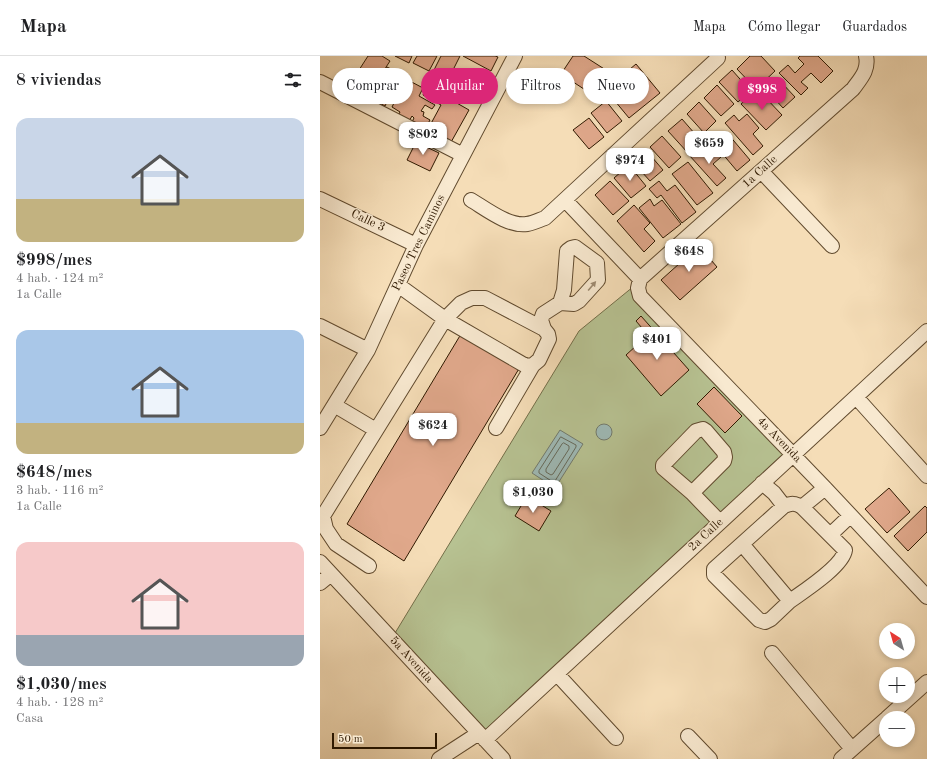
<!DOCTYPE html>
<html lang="es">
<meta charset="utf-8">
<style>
:root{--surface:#fff;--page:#f6f6f6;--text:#202124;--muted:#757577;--line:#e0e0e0;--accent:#db2777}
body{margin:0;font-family:"Old Standard TT",serif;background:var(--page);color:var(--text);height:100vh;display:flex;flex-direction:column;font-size:15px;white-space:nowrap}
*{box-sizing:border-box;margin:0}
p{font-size:13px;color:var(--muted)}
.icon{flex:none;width:22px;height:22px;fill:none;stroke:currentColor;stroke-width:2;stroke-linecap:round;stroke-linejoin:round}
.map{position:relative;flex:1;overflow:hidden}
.side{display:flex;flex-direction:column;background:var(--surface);width:320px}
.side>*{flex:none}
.top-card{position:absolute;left:12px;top:12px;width:380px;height:36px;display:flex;gap:8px}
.needle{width:26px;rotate:323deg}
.controls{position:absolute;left:559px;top:567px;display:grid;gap:8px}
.controls a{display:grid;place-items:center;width:36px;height:36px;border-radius:50%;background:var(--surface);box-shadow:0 2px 6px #0003;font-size:20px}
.scale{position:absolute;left:12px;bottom:10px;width:105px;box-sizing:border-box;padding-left:4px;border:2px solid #2f1900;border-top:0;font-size:11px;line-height:14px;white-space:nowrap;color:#2f1900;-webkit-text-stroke:3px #f8e9d0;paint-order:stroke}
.price{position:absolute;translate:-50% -34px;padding:0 9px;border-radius:8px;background:#fff;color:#222;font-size:13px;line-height:26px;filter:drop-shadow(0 1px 2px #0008)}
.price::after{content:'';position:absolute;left:50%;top:24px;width:12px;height:9px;margin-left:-6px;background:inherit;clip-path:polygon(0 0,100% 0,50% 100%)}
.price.active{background:var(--accent);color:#fff}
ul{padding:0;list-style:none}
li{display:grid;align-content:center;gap:8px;height:212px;padding:0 16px}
li span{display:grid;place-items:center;height:124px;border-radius:12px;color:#555}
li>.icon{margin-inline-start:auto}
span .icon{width:72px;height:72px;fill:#fffc;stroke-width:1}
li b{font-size:17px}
h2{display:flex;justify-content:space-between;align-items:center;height:48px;padding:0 16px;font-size:17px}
.tag{padding:0 14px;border-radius:18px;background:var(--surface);box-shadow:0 2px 6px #0003;font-size:14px;line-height:36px}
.tag.active{background:var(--accent);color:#fff}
header{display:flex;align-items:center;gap:24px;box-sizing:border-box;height:56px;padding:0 20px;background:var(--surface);border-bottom:1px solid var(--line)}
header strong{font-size:19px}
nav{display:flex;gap:22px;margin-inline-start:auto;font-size:14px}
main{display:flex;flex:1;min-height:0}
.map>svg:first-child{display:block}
.green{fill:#b7c292;stroke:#736e49}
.water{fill:#9ebab6;stroke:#727a6d}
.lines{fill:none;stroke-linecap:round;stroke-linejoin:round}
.shore{stroke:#666a5b;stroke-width:1}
.building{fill:#e0a88b;stroke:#2f1900}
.minor-casing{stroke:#604a2e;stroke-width:16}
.minor{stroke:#f8e9d0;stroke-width:14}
.oneway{fill:#9e8b72}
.labels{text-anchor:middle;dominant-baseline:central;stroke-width:3;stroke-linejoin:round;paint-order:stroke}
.street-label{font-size:12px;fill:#2f1900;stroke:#f8e9d0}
</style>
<header>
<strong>Mapa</strong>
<nav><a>Mapa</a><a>Cómo llegar</a><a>Guardados</a></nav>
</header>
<main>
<section class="side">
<h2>8 viviendas<svg class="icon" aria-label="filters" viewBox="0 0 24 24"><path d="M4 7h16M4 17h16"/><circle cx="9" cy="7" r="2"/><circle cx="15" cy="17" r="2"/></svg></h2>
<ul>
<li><span style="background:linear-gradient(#c9d6e8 65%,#c2b280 0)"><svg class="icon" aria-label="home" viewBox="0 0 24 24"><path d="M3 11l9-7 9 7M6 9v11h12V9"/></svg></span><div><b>$998/mes</b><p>4 hab. · 124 m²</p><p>1a Calle</p></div></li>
<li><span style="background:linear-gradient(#a9c7e8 75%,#c2b280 0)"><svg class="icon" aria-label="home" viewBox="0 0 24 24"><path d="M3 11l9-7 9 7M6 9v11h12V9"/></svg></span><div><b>$648/mes</b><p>3 hab. · 116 m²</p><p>1a Calle</p></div></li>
<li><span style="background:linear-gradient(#f6c9c9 75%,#9aa5b1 0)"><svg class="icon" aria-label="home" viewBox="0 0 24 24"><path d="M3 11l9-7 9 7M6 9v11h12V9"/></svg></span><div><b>$1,030/mes</b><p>4 hab. · 128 m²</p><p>Casa</p></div></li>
</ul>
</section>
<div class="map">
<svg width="607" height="703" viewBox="0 0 607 703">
<rect width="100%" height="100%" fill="#f5ddb7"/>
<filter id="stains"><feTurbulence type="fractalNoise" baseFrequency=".005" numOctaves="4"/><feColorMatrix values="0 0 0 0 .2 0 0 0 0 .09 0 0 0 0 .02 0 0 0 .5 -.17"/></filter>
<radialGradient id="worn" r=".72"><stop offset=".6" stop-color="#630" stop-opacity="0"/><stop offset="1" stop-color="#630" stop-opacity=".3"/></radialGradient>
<!-- green -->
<path class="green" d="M319,226L324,238L470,396L163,682L72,582L259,275Z"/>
<!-- water -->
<path class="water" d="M276 376a8 8 0 1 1 16 0a8 8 0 1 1-16 0Z
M240,374L263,388L235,432L212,417Z"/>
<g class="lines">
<!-- shore -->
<path class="shore" d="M241,381L256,389V391L235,425L233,426L219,417V415Z
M244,387L249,390V393L233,418L231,419L226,416V413L242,388Z"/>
</g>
<!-- building -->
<path class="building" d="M48,0H62L70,5L48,39L30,28Z
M75,0H92L89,7Z
M97,0H117L109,15L93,7Z
M121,0H140L125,30L110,22Z
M143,0H175L178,1L171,15Z
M253,0H264L289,16L273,39L241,18Z
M430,0H441L455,15L436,33L417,13Z
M480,0H498L513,15L501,27L491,17L481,26L488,32L481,39L459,17L468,9L475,17L484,8L478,2Z
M316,8L340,37L309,62L290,39L302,30L297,24Z
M67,11L81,18L65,50L50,42Z
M412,14L427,31L425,33L429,36L418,46L399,26Z
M86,23L103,32L99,40L115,49L112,53L105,49L101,55L104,56L103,60L110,64L105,73L92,66L94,62L92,60L88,67L77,62L80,56L72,51Z
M447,24L453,31L460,25L475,41L463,52L442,29Z
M397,29L414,48L401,60L384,42Z
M107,30L149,54L130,88L107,75L121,49L103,39Z
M431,39L437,46L444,40L462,59L446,74L421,48Z
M286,45L302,65L287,77L271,57Z
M379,46L396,65L384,77L367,58Z
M427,58L439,72L433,78L443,90L433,99L405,67L414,59L419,65Z
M269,62L284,81L269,93L253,74Z
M362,63L382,86L368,97L348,75Z
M396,78L401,84L408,78L430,104L417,115L390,83Z
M342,80L361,101L349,112L330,91Z
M96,86L119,97L110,115L87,104Z
M377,92L383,99L392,92L401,101L393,108L406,122L397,130L369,99Z
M325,93L343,114L330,125L312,105Z
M368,106L393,137L377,149L352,118Z
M309,109L326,130L311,142L294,122Z
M290,125L309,145L293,159L275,139Z
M339,125L347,135L355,129L376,156L362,167L341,139L337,142L329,133Z
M330,143L334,150L342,144L361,168L343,182L319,152Z
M314,149L330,167L324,173L335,185L324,196L297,165Z
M379,190L397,211L360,244L341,224Z
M321,260L369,314L341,340L306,299L328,279L316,265Z
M141,278L200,311L84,505L27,468Z
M394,331L422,360L405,377L377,348Z
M569,432L590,456L567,477L545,453Z
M207,440L231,455L219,475L195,460Z
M605,450L607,452V476L588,495L574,480Z"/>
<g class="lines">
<!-- minor casing -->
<g class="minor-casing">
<path id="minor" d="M0,26L143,99
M441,115L512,190
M0,143L96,189
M151,144C166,153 189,171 207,168C214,167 219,164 225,162L398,2
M245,144L320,223
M320,223L318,232L320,240L505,432L607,541
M320,223L533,33C541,22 549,14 546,0
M0,270L48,294
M224,273L221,264L223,258L240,247L254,248L259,245L278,224L277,207L255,191L251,192L247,195L244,234L240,247
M536,341L607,420
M14,349L56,374
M0,372L48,294L96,189L195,0
M176,372L213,309
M442,427L454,437L464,450
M372,437L404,405L405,401L404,396L386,375L383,373L376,375L343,409V412L372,437L400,466
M482,451L505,432
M511,478L530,460
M422,488L470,545C484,535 523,510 525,494L482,451C475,447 472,447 464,450L394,513V519L439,564L445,566L451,563L470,545
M0,506L183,703
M49,510L16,488L6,473L3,460L125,263L141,247L152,242H165L224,273L228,278L229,283L219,304L213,309L206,310L125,263L78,229
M0,527L11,518
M452,597L532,693
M237,618L296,682
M567,662L607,626
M368,680L390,703
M165,684L607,275
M119,703L159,677
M521,703L566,663"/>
</g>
<!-- minor -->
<use href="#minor" class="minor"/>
</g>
<!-- one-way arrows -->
<defs><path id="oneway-solid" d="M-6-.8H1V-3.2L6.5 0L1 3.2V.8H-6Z"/></defs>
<use class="oneway" href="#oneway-solid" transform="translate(272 230) rotate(-50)"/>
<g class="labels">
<!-- street labels -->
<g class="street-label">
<text transform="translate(440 116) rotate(-42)">1a Calle</text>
<text transform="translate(48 165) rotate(25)">Calle 3</text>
<text transform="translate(99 187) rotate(-64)">Paseo Tres Caminos</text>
<text transform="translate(459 384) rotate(46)">4a Avenida</text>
<text transform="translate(386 479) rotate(-43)">2a Calle</text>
<text transform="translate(91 604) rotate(48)">5a Avenida</text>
</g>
</g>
<rect width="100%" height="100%" filter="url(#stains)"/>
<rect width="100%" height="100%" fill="url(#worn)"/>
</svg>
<div class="controls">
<a><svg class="needle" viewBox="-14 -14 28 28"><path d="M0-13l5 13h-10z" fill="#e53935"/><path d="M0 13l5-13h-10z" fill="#757577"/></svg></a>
<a>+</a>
<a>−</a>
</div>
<div class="scale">50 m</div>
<b class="price active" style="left:442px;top:55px">$998</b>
<b class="price" style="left:103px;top:100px">$802</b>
<b class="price" style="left:389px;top:109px">$659</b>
<b class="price" style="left:310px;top:126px">$974</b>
<b class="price" style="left:369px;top:217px">$648</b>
<b class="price" style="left:337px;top:305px">$401</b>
<b class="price" style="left:113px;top:391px">$624</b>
<b class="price" style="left:213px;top:458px">$1,030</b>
<div class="top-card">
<a class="tag">Comprar</a>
<a class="tag active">Alquilar</a>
<a class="tag">Filtros</a>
<a class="tag">Nuevo</a>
</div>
</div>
</main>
